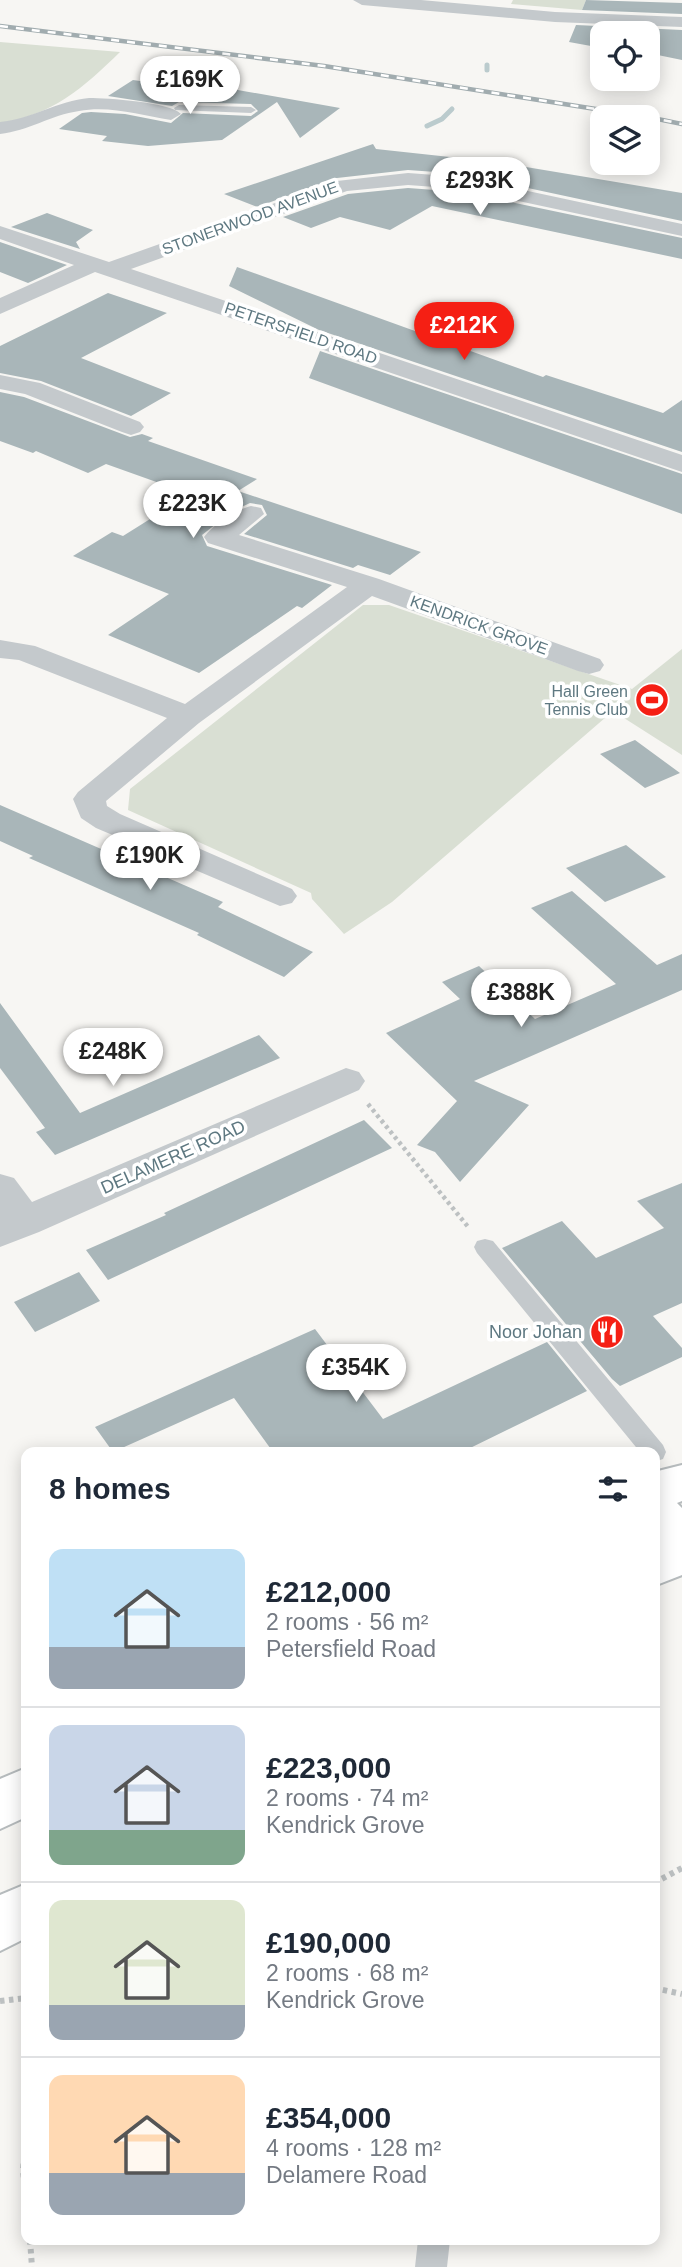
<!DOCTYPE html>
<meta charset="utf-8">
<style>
:root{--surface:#fff;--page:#f6f6f7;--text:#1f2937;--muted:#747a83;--line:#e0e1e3;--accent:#f51f14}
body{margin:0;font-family:Helvetica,sans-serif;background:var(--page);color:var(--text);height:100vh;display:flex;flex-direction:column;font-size:26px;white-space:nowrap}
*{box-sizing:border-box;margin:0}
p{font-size:23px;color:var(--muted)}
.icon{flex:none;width:38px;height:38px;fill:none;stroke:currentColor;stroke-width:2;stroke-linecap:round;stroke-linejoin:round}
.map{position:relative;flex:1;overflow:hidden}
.side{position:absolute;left:21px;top:1447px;width:639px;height:798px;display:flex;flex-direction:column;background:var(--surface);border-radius:14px;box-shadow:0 4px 18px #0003}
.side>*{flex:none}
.controls{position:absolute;left:590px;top:21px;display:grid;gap:14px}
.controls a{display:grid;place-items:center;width:70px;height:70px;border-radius:14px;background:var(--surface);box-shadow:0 4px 18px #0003;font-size:35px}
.price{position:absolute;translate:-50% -60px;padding:0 16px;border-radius:24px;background:#fff;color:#222;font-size:23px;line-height:46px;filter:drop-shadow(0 2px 4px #0008)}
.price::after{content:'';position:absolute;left:50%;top:42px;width:21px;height:16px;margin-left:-10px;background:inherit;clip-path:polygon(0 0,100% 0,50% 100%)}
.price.selected{background:var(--accent);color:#fff}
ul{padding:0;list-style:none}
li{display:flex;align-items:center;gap:21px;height:175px;padding:0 28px}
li+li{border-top:2px solid var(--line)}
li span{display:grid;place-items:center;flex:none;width:196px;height:140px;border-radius:14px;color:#555}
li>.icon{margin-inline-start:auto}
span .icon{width:84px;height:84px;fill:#fffc;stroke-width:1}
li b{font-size:30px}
h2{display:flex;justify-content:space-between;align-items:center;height:84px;padding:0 28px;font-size:30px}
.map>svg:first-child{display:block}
.green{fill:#d9dfd3}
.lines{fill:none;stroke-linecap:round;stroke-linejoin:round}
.stream{stroke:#bbcbcd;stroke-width:5}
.building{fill:#a9b6b9}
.highway-casing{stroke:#b6bbbd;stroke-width:4}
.path-far1{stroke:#bdc1c2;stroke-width:4.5;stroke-dasharray:3.5 3.5;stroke-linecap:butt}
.path{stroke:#bdc1c2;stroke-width:6;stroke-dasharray:4.5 4.5;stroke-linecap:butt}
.lane{fill:#c4c9cc;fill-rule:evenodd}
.street{fill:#c4c9cc;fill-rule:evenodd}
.highway{fill:#fff;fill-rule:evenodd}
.rail-casing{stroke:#a1acaf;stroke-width:4.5}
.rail{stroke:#fff;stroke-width:2.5;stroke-dasharray:8;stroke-linecap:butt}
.labels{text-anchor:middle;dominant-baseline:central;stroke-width:7;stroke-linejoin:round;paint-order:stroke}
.far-street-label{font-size:16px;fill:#5e7881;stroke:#fff}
.far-poi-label{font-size:16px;fill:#5e7881;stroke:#fff;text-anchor:end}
.street-label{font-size:18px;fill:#5e7881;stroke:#fff}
.poi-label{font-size:18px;fill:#5e7881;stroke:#fff;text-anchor:end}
</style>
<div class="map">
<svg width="682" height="2267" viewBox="0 0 682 2267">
<rect width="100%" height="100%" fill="#f7f6f3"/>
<!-- green -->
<path class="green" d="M513,0H586L582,10L511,4Z
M0,42L120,52C83,88 53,115 0,123Z
M363,605H389L632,689L682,649V755L613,711L392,902L344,934L312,899L311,893L128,810L130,789Z"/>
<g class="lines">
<!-- stream -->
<path class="stream" d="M487,65V70
M427,126L442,119L452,109"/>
</g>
<!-- building -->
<path class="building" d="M586,0L682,3V14L582,10Z
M576,25L682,30V60L648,53V33H602V48L569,42Z
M133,80L209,91L215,86L340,108L300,138L277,102L222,140L148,146L102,141L107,136L59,129L82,113L91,112L125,114L171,123L183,113L251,116L258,111L251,104L179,102L172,106L108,96Z
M373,144L376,149L496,162L682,193V221L463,174L408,170L337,178L257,207L224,194Z
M408,188L462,192L682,238V259L432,206L390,230L340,217L311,228L283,217L348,194Z
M47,213L93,230L76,242L80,249L11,227Z
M0,242L67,265L28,283L0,272Z
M237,267L543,377L546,375L663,413L682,400V452L319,330L229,286Z
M108,293L167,313L81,358L171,393L131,416L41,381L0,373V346Z
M320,351L682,474V514L309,378Z
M0,392L24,397L130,437L142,434L153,438L148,441L257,479L238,491L421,552L390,575L358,565L353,568L244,534L267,515L262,505L250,503L231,512L202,535L207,546L332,585L302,608L297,606L199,673L108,635L169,594L73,556L112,532L123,536L190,494L106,464L88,473L36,451L33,453L0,441Z
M635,740L680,773L645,788L600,754Z
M0,805L223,902L218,907L313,952L284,977L197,935L199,933L29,858L33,856L0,841Z
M626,845L666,877L605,902L566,868Z
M572,891L657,965L682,954V990L474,1081L529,1105L460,1182L435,1152L417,1145L457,1101L386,1033L460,999L442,982L479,966L535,1019L616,984L531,908Z
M0,1003L80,1113L259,1035L280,1058L55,1155L36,1132L45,1128L0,1068Z
M364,1120L392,1148L108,1280L86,1250L166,1215L164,1213Z
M682,1183V1303L653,1316L682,1348V1357L620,1386L612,1379L502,1248L562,1221L596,1258L664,1228L637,1201Z
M79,1272L100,1301L35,1332L14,1302Z
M315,1329L383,1419L547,1342L587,1391L462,1452H273L234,1398L113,1452L95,1427Z"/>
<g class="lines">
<!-- highway casing -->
<g class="highway-casing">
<path id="highway" d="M682,1465V1501L677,1503L682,1508V1575L654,1586V1544L657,1543L654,1540V1472Z
M26,1768V1817L0,1829V1779Z
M26,1884V1938L0,1951V1895Z"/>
</g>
<!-- path-far1 -->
<path class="path-far1" d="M368,1104L469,1228"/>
<!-- path -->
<path class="path" d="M654,1883L682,1868
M654,1988L682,1994
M0,2001L26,1998
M26,2137L23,2170L26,2201
M30,2240L32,2267"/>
<!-- lane -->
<path class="lane" d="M179,105L251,107L256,110L251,113L175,110L174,108Z
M485,1239L493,1241L663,1445L666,1452L663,1459L654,1462V1452H640L477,1253L474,1247L477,1241Z
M418,2240H450L447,2267H415Z"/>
<!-- street -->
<path class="street" d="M353,0H421L555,12L682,17V27L555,22L362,5Z
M89,98C107,98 170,102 181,114L171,120C141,115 109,105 79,111C51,115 28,131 0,134V122C31,119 58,101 89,98Z
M408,173L462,177L682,224V236L462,189L408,185L347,191L131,269L682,455V472L95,272L0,314V298L74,265L0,239V226L109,262L337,181Z
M0,375L40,383L140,422L144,427L140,432L131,435L122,432L25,394L0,389Z
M251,506L261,508L264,514L239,535L379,579L600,659L604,665L600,671L589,674L578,671L372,596L199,723L106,801L107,806L120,814L292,889L297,896L292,903L280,906L96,828L81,818L73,799L78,792L167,718L19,660L0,658V640L35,646L185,704L347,587L208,543L204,537C214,524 235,510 251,506Z
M346,1068L359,1072L365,1081L359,1090L39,1232L0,1247V1174L14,1178L32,1202Z"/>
<!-- highway -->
<use href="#highway" class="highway"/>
<!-- rail casing -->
<g class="rail-casing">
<path id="rail" d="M0,26L324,66L646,117
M648,117L682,124"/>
</g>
<!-- rail -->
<use href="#rail" class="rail"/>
</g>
<!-- icons -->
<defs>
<g id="stadium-disc" transform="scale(1.75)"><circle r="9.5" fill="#f51f14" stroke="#fff"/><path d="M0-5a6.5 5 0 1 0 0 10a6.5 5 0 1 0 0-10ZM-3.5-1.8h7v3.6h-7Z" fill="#fff"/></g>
<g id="restaurant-disc" transform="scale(1.75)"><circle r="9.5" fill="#f51f14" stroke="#fff"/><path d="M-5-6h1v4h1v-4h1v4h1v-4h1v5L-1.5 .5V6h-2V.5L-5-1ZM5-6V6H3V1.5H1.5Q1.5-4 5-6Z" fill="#fff"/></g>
</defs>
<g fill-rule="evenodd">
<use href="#stadium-disc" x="652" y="700"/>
<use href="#restaurant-disc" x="607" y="1332"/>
</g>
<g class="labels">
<!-- far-street labels -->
<g class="far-street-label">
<text transform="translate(250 218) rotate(-20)">STONERWOOD AVENUE</text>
<text transform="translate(301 333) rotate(19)">PETERSFIELD ROAD</text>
<text transform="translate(479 625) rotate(20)">KENDRICK GROVE</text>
</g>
<!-- far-poi labels -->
<g class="far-poi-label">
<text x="628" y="691">Hall Green<tspan x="628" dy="18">Tennis Club</tspan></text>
</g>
<!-- street labels -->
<g class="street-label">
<text transform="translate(173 1157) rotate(-24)">DELAMERE ROAD</text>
</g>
<!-- poi labels -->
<g class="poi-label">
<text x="582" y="1332">Noor Johan</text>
</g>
</g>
</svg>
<div class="controls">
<a><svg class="icon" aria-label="locate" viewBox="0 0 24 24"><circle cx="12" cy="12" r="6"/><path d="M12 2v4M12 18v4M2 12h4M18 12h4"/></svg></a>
<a><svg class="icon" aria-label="layers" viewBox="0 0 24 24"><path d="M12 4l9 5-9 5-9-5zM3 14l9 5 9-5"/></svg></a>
</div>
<b class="price" style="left:190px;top:116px">£169K</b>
<b class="price" style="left:480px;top:217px">£293K</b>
<b class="price selected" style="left:464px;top:362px">£212K</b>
<b class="price" style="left:193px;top:540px">£223K</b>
<b class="price" style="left:150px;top:892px">£190K</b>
<b class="price" style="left:521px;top:1029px">£388K</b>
<b class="price" style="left:113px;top:1088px">£248K</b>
<b class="price" style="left:356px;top:1404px">£354K</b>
<section class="side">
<h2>8 homes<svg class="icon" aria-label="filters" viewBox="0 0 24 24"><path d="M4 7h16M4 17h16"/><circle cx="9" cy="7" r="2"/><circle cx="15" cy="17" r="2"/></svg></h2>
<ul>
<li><span style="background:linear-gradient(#bfe0f5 70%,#9aa5b1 0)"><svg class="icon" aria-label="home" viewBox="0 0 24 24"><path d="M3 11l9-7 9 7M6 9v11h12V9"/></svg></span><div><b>£212,000</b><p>2 rooms · 56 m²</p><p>Petersfield Road</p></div></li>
<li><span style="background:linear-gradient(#c9d6e8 75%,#7fa58c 0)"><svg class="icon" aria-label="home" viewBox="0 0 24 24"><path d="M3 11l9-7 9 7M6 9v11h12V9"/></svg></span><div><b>£223,000</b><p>2 rooms · 74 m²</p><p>Kendrick Grove</p></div></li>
<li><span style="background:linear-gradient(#dfe7d0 75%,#9aa5b1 0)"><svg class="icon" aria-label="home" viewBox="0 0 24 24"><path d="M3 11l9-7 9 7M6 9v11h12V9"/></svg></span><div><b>£190,000</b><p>2 rooms · 68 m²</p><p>Kendrick Grove</p></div></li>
<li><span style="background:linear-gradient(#ffd9b3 70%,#9aa5b1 0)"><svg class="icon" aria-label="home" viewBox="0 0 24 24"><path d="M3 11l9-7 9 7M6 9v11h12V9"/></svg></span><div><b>£354,000</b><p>4 rooms · 128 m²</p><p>Delamere Road</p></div></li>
</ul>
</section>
</div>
